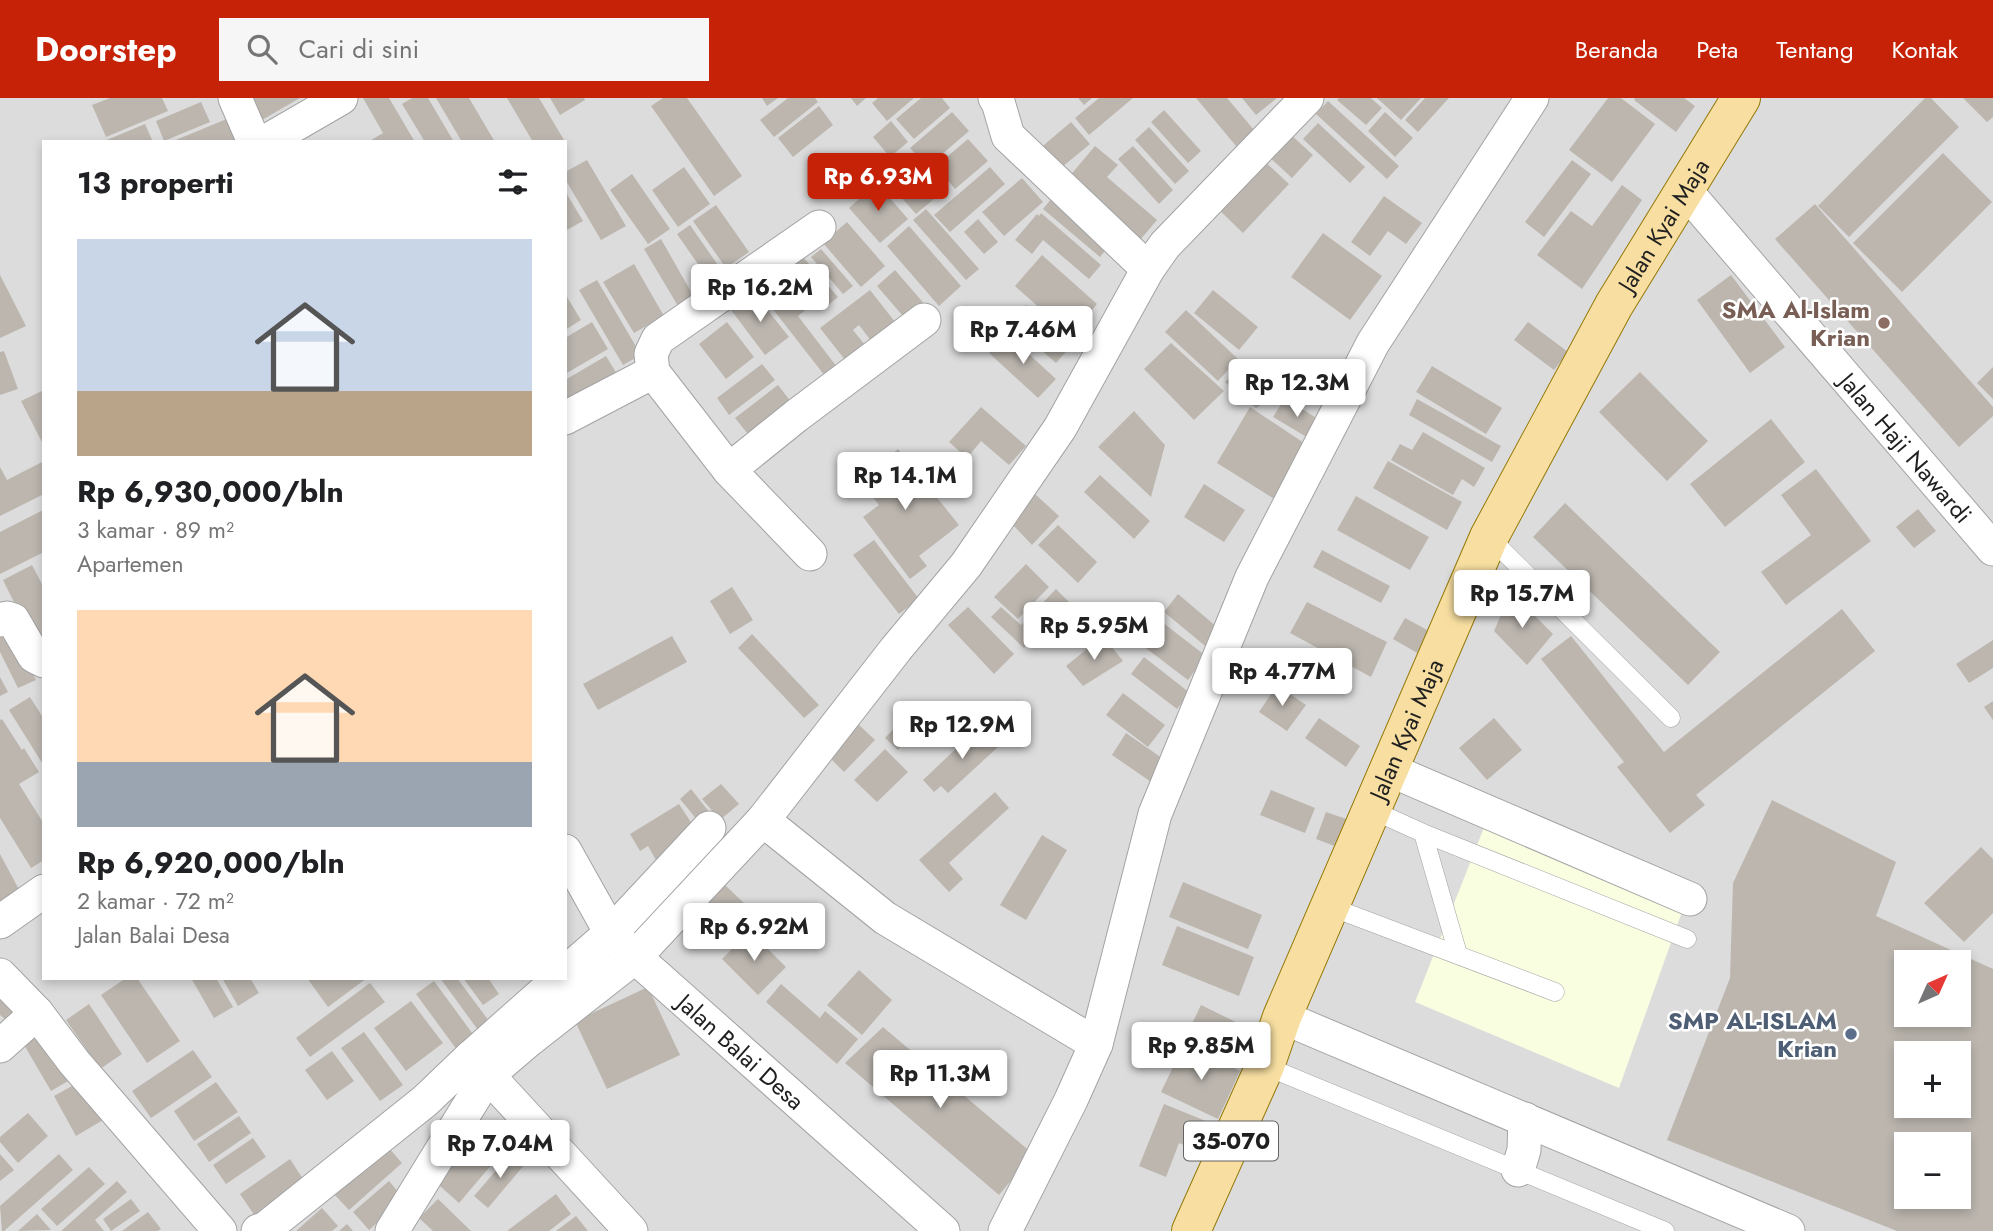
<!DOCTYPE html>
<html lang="id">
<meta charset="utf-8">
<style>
:root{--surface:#fff;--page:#f6f6f6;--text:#202124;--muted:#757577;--accent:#c52208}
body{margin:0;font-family:Jost,sans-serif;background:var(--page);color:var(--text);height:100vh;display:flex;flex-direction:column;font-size:26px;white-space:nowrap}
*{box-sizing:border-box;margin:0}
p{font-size:23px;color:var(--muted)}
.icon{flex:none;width:38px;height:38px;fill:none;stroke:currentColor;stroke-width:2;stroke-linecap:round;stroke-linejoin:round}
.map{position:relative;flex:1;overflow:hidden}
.sheet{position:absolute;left:42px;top:42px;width:525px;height:840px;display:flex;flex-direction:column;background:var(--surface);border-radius:0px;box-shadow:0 4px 10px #0003}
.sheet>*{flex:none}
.needle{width:46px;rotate:45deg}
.controls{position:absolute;left:1894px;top:852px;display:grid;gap:14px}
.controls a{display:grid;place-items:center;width:77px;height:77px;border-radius:0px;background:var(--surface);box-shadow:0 4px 10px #0003;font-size:35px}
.price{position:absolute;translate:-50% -60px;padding:0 16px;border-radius:7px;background:#fff;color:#222;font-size:23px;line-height:46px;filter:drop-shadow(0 2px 4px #0008)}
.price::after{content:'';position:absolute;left:50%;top:42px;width:21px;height:16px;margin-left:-10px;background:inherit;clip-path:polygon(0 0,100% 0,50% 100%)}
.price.selected{background:var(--accent);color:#fff}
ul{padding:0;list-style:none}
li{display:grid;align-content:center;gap:14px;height:371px;padding:0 35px}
li span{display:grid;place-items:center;height:217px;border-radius:0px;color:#555}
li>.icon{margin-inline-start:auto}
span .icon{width:126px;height:126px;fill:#fffc;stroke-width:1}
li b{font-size:30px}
h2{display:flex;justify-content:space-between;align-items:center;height:84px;padding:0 35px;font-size:30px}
header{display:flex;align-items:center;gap:42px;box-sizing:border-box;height:98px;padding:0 35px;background:var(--accent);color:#fff}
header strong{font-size:33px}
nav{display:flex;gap:38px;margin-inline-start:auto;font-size:24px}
.search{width:490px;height:63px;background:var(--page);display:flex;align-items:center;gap:18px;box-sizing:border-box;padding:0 24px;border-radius:0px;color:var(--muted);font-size:26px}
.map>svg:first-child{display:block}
.residential{fill:#dddcdc;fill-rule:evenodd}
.education{fill:#f9fee0}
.building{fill:#bcb6af;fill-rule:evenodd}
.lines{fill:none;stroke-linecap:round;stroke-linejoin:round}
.service-casing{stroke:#a3a3a3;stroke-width:19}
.minor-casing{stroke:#a3a3a3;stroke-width:35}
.primary-casing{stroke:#937806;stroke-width:40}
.service{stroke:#fff;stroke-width:18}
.minor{stroke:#fff;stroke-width:33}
.primary{stroke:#f8dfa1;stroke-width:38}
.education-dot{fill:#8d6e63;stroke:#fff;stroke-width:2.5}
.service-dot{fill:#5c6f8a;stroke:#fff;stroke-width:2.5}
.labels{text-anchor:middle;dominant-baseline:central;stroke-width:5;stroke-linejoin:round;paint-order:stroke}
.shield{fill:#fff;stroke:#626262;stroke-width:2}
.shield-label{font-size:23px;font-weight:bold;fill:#1f1f1f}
.street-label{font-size:24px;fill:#1f1f1f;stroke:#fff}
.education-label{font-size:24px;font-weight:bold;fill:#785e54;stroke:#fff;text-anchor:end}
.service-label{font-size:24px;font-weight:bold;fill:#4e5e75;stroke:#fff;text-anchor:end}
</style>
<header>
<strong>Doorstep</strong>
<div class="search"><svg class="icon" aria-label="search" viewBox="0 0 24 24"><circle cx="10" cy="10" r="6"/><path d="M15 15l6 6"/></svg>Cari di sini</div>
<nav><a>Beranda</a><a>Peta</a><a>Tentang</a><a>Kontak</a></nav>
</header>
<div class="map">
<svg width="1993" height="1133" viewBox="0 0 1993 1133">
<rect width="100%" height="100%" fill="#efede5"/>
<!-- residential -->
<path class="residential" d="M0,0H1993V1133H0ZM44,44H565V880H44ZM1906,864H1958V917H1906ZM1906,956H1958V1008H1906ZM1906,1046H1958V1099H1906Z"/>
<!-- education -->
<path class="education" d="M1485,727L1683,811L1619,990L1415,904Z"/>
<!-- building -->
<path class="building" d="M110,0H162L168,13L106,39L92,7Z
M249,0H300L262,22Z
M363,0H389L415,44H368L383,35Z
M412,0H428L454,44H425L402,6Z
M436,0H469L495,44H462Z
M507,0H539L564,42L533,44Z
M550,0H584L585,2L560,17Z
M663,0H687L742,78L714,98L651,8Z
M762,0H778L767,8Z
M788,0H815L818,4L774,39L760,22Z
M851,0H866L857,8Z
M878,0H914L887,23L872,5Z
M921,0H942L950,10L914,41L896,21Z
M1078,0H1092L1084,7Z
M1099,0H1133L1089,37L1075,20Z
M1196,0H1227L1254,32L1236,48Z
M1242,0H1277L1256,17Z
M1339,0H1371L1382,10L1366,27L1337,2Z
M1377,0H1421L1401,22Z
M1425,0H1449L1418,34L1405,22Z
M1608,0H1621L1655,26L1612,84L1569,52Z
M1635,0H1684L1695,8L1676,34L1634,2Z
M1925,0H1931L1959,29L1849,139L1818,108Z
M1963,0H1993V19L1987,24Z
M1328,3L1399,68L1387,81L1316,16Z
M201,4L210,24L164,43L156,23Z
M819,8L833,27L793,59L778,40Z
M1164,12L1201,53L1188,65L1151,24Z
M952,14L969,33L927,69L910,50Z
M1385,14L1413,40L1395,59L1368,33Z
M229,20L239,44H171Z
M891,23L908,44L890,59L873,39Z
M1071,24L1090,46L1056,74L1038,52Z
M1318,25L1365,69L1350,85L1303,41Z
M145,26L153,44H102Z
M1149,29L1189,73L1175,86L1135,42Z
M1289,35L1313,57L1292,80L1268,58Z
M968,41L988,63L955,91L936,68Z
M1095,48L1118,67L1107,79L1157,122L1140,142L1068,80Z
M1133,48L1173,92L1159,106L1118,61Z
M1943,55L1992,104L1902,194L1853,145Z
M1260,59L1289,86L1243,135L1215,108Z
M909,60L940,96L916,116L885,81Z
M587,62L626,128L601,142L565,81V74Z
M1572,62L1591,76L1544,139L1525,124Z
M684,69L710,106L678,129L652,92Z
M990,69L1005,86L950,134L934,117Z
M632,76L670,131L648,146L610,92Z
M1022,80L1043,104L1004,138L982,114Z
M877,85L908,121L880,145L849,110Z
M1622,87L1642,102L1582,191L1537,157L1571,113L1592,128Z
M565,93L583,123L565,133Z
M1056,95L1113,143L1100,159L1043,111Z
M1384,98L1422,125L1406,146L1388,133L1370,158L1351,144Z
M1815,106L1993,309V318L1959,349L1775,141Z
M716,107L749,154L726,170L693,123Z
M926,111L979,171L966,182L913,122Z
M1041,115L1101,167L1089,181L1043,142L1032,156L1015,142L1037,116L1039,118Z
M978,121L998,144L984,156L964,134Z
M847,124L885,168L861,189L823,145Z
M690,127L722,173L709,182L677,136Z
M909,128L961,188L939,208L887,148Z
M1323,135L1382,178L1350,222L1291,179Z
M661,141L694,199L678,208L644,151Z
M821,151L853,188L843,196L811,159Z
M1042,157L1097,206L1070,237L1015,188Z
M803,159L838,199L821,213L787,173Z
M634,166L664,218L634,235L603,184Z
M777,169L808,210L798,218L837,269L825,278L754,187Z
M895,172L927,209L909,225L877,188Z
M0,177L26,228L0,240Z
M1731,177L1785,249L1750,275L1697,202Z
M597,182L641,257L623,267L579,192Z
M870,192L899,229L875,248L859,227L853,232L869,252L849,267L820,230Z
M1213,192L1258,229L1239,252L1194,215Z
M754,195L789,239L765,257L731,212Z
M567,199L581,222L565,232V200Z
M1026,207L1072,247L1056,265L1010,225Z
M1186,212L1238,261L1218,283L1165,234Z
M592,224L608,251L565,276V240Z
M727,224L754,259L726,281L699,246Z
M1528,224L1568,254L1554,272L1514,242Z
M1007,236L1056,281L1038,300L989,255Z
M1171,245L1224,293L1194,322L1144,271Z
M4,253L18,291L0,297V254Z
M606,258L623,286L565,303V282Z
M1244,265L1275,297L1256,310L1225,284Z
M762,266L775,282L729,317L717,300Z
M1432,268L1502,310L1486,336L1416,294Z
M1993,269V301L1977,285Z
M1640,274L1708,343L1667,383L1599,314Z
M778,287L795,309L752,341L735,320Z
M44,292V348L21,303Z
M1285,300L1321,323L1310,341L1273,319Z
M1417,301L1501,348L1492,364L1409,317Z
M981,309L1026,348L1009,367L981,343L967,360L949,344Z
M1250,309L1310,349L1276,402L1217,365Z
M1134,313L1165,347L1151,399L1098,349Z
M1771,321L1805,364L1725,429L1690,386Z
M1423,334L1485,370L1474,389L1462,381L1453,397L1391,362L1400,346L1412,352Z
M898,351L959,427L919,458L927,468L910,481L863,419L879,407L859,382Z
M44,363V396L0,418V369L7,382Z
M1388,363L1462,404L1447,432L1373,390Z
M1816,371L1871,443L1786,507L1761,474L1811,437L1781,397Z
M1100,377L1150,423L1134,441L1084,394Z
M1204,386L1245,412L1224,444L1184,419Z
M1035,396L1059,418L1032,447L1013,427Z
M1356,398L1429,439L1410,472L1337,432Z
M1565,405L1720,554L1688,587L1533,439Z
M1918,411L1936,433L1914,450L1896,429Z
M43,412L44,454L0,476V434Z
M1058,427L1097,464L1078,485L1038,447Z
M874,442L919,501L899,516L853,457Z
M1322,452L1390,488L1381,505L1313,469Z
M1026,466L1049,489L1018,521L994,499Z
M32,467L44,490V558L41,559L3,482Z
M732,489L753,522L730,536L710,503Z
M1056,491L1069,504L1024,550L991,519L1001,509L1021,527Z
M1511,494L1553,536L1527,567L1494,533Z
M1178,496L1224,535L1210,552L1164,514Z
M1307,504L1387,544L1371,579L1290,535Z
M968,509L1014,556L994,576L948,527Z
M1842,511L1875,553L1696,697L1705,707L1670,735L1617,669L1624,664L1541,561L1571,538L1664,654Z
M1405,520L1431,534L1419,556L1393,541Z
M1162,524L1206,558L1188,582L1143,548Z
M11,533L36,582L18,590L0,554V539Z
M752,536L819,607L804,620L738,550Z
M672,538L687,564L598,612L583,586Z
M1103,538L1123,563L1083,588L1066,568Z
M1993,542V570L1969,585L1956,566Z
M1144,559L1190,595L1177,611L1131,576Z
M0,579L8,594L0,598Z
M1277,587L1306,607L1287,633L1259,614Z
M1123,595L1165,627L1148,649L1106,617Z
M30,599L44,621V668L9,612Z
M1993,603V622L1984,609Z
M917,606L930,619L898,652L885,640Z
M1319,620L1360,648L1346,669L1305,640Z
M1494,620L1522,652L1487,682L1459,650Z
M2,621L22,652L24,650L39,674L19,686L44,726V762L31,770L0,720V622Z
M858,626L875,642L844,674L828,658Z
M980,628L999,648L948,695L941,688L934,694L923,682Z
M1126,635L1172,667L1157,688L1112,657Z
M885,651L908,674L877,704L854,682Z
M721,686L739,706L720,722L702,701Z
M691,691L714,720L703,729L680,701Z
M1271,692L1315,710L1305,735L1260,717Z
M995,694L1009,710L949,765L963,781L949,794L919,762Z
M1772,702L1896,764L1876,818L1993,871V1133H1897L1667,1042L1730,880L1733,785ZM1906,864H1958V917H1906ZM1906,956H1958V1008H1906ZM1906,1046H1958V1099H1906Z
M679,706L698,735L656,762L648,748L640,753L630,736Z
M1326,714L1355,724L1345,752L1316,741Z
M1042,737L1067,752L1026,822L1000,807Z
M1981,749L1993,761V815L1964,844L1924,805Z
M0,756L22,797L0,809Z
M1183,784L1262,817L1248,851L1169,819Z
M725,787L747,808L716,841L694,820Z
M1177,828L1254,859L1239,898L1162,867Z
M750,833L786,869L758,897L722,861Z
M859,872L892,902L862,937L827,907Z
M126,880H137L180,943L147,965L101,897Z
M191,880H216L233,909L214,920Z
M222,880H250L259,895L238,908Z
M307,880H367L328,909Z
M440,880H457L489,923L478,932Z
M463,880H488L499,896L483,907Z
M0,881L24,905L6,922L0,917Z
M434,883L475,939L457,952L416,896Z
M370,885L385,904L310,959L296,940Z
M781,886L820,920L825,913L858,941L837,966L766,904Z
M648,889L680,957L607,991L575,923Z
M411,903L443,945L406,973L374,930Z
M89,906L122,956L100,971L66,922Z
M1201,907L1252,932L1238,960L1187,936Z
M44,927L75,979L51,993L20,940Z
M883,929L1033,1056L999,1097L845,965Z
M364,934L403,987L380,1003L341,950Z
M1184,946L1240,973L1218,1021L1161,994Z
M193,952L212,979L151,1020L132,993Z
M332,953L354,983L327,1002L305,972Z
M81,983L103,1022L76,1038L54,998Z
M216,984L238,1014L194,1043L174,1013Z
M1164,1006L1223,1030L1213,1058L1179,1045L1166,1079L1139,1068Z
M28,1015L48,1038L18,1065L0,1044V1039Z
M239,1018L251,1035L209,1064L197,1046Z
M483,1022L510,1045L459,1105L432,1081Z
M253,1040L266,1059L226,1086L213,1067Z
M387,1048L402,1065L349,1112L333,1095Z
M512,1054L525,1066L488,1110L474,1098Z
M0,1056L14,1072L0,1083Z
M59,1056L73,1072L4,1133H2L0,1108Z
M290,1061L305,1084L255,1118L240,1096Z
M89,1069L105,1086L57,1128L41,1111Z
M117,1083L127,1094L95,1122L104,1133H61Z
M389,1083L404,1101L369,1132L353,1114Z
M556,1096L571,1116L549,1133H507Z
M131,1101L140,1113L111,1133L103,1121Z
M438,1101L471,1133H433L419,1120Z
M322,1110L338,1128L332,1133H296Z
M148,1114L161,1131L158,1133H122Z
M37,1116L51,1132L18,1133Z
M576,1118L588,1133H556Z
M347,1126L353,1133H339Z"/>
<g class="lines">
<!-- service casing -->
<g class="service-casing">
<path id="service" d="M1489,439L1671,620
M1372,712L1423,735L1687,841
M1423,735L1458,856
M1331,809L1555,894
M1265,968L1665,1133"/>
</g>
<!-- minor casing -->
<g class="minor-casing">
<g id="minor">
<path d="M235,0L254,44"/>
<path d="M995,0L998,4L1008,38L1148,171"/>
<path d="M265,44L341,0"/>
<path id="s1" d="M1684,91L1993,451"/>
<path d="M819,129L658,241L651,256L653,274L729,372L796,318L924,222"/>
<path d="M565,320L653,274"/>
<path d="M729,372L810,456"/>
<path d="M0,522L7,520L13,522L34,558L44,563"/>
<path d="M1390,672L1690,801"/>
<path d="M763,722L885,820L1096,946"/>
<path id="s2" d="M565,753L611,835L635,859L943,1133"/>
<path d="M0,824L44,793"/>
<path d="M565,875L611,835L709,730"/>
<path d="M0,877L37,915L74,964L220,1133"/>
<path d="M1282,919L1788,1133"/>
<path d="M0,948L37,915"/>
<path d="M471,959L560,880"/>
<path d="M1518,1072L1524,1052L1525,1021"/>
<path d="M258,1133L266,1130L425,1003L471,959L631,1133"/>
<path d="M392,1133L488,977L529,942L635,859L763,722L896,551L966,467L1060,330L1148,171L1165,147L1307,0"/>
<path d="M1005,1133L1071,1002L1096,946L1155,716L1252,479L1373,245L1532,0"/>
</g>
</g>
<!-- primary casing -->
<g class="primary-casing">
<g id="primary">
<path id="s3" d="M1191,1133L1265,968L1282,919L1489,439L1614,207L1741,0"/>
</g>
</g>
<!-- service -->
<use href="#service" class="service"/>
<!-- minor -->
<use href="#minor" class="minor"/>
<!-- primary -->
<use href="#primary" class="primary"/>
</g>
<!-- markers -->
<circle class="education-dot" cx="1884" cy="225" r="7"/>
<circle class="service-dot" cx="1851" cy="936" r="7"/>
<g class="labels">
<!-- shield labels -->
<rect class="shield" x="1184" y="1023.5" width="94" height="39" rx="5"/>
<g class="shield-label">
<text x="1231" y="1043">35-070</text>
</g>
<!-- street labels -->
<g class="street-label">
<text stroke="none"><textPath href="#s3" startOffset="1113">Jalan Kyai Maja</textPath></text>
<text stroke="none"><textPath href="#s1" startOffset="341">Jalan Haji Nawardi</textPath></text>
<text stroke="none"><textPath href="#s3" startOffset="546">Jalan Kyai Maja</textPath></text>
<text stroke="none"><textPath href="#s2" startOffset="270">Jalan Balai Desa</textPath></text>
</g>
<!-- education labels -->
<g class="education-label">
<text x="1870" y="211">SMA Al-Islam<tspan x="1870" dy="28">Krian</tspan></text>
</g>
<!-- service labels -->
<g class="service-label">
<text x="1837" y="922">SMP AL-ISLAM<tspan x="1837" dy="28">Krian</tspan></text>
</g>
</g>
</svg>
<div class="controls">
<a><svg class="needle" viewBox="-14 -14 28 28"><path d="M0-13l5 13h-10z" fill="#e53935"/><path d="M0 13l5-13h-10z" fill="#757577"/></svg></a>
<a>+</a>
<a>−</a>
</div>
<b class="price selected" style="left:878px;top:115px">Rp 6.93M</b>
<b class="price" style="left:760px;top:226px">Rp 16.2M</b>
<b class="price" style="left:1023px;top:268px">Rp 7.46M</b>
<b class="price" style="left:1297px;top:321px">Rp 12.3M</b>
<b class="price" style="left:905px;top:414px">Rp 14.1M</b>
<b class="price" style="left:1522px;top:532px">Rp 15.7M</b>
<b class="price" style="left:1094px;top:564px">Rp 5.95M</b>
<b class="price" style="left:1282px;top:610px">Rp 4.77M</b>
<b class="price" style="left:962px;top:663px">Rp 12.9M</b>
<b class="price" style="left:754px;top:865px">Rp 6.92M</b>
<b class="price" style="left:1201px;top:984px">Rp 9.85M</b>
<b class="price" style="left:940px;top:1012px">Rp 11.3M</b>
<b class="price" style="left:500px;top:1082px">Rp 7.04M</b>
<section class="sheet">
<h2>13 properti<svg class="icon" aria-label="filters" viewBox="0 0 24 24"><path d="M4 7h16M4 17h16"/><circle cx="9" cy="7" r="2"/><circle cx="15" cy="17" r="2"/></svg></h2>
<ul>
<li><span style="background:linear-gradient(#c9d6e8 70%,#b9a48a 0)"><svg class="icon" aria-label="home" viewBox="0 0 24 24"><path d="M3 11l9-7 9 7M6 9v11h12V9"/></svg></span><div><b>Rp 6,930,000/bln</b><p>3 kamar · 89 m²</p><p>Apartemen</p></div></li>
<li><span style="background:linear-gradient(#ffd9b3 70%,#9aa5b1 0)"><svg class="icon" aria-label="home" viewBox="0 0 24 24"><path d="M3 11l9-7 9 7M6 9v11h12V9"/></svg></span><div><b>Rp 6,920,000/bln</b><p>2 kamar · 72 m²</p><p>Jalan Balai Desa</p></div></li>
</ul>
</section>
</div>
